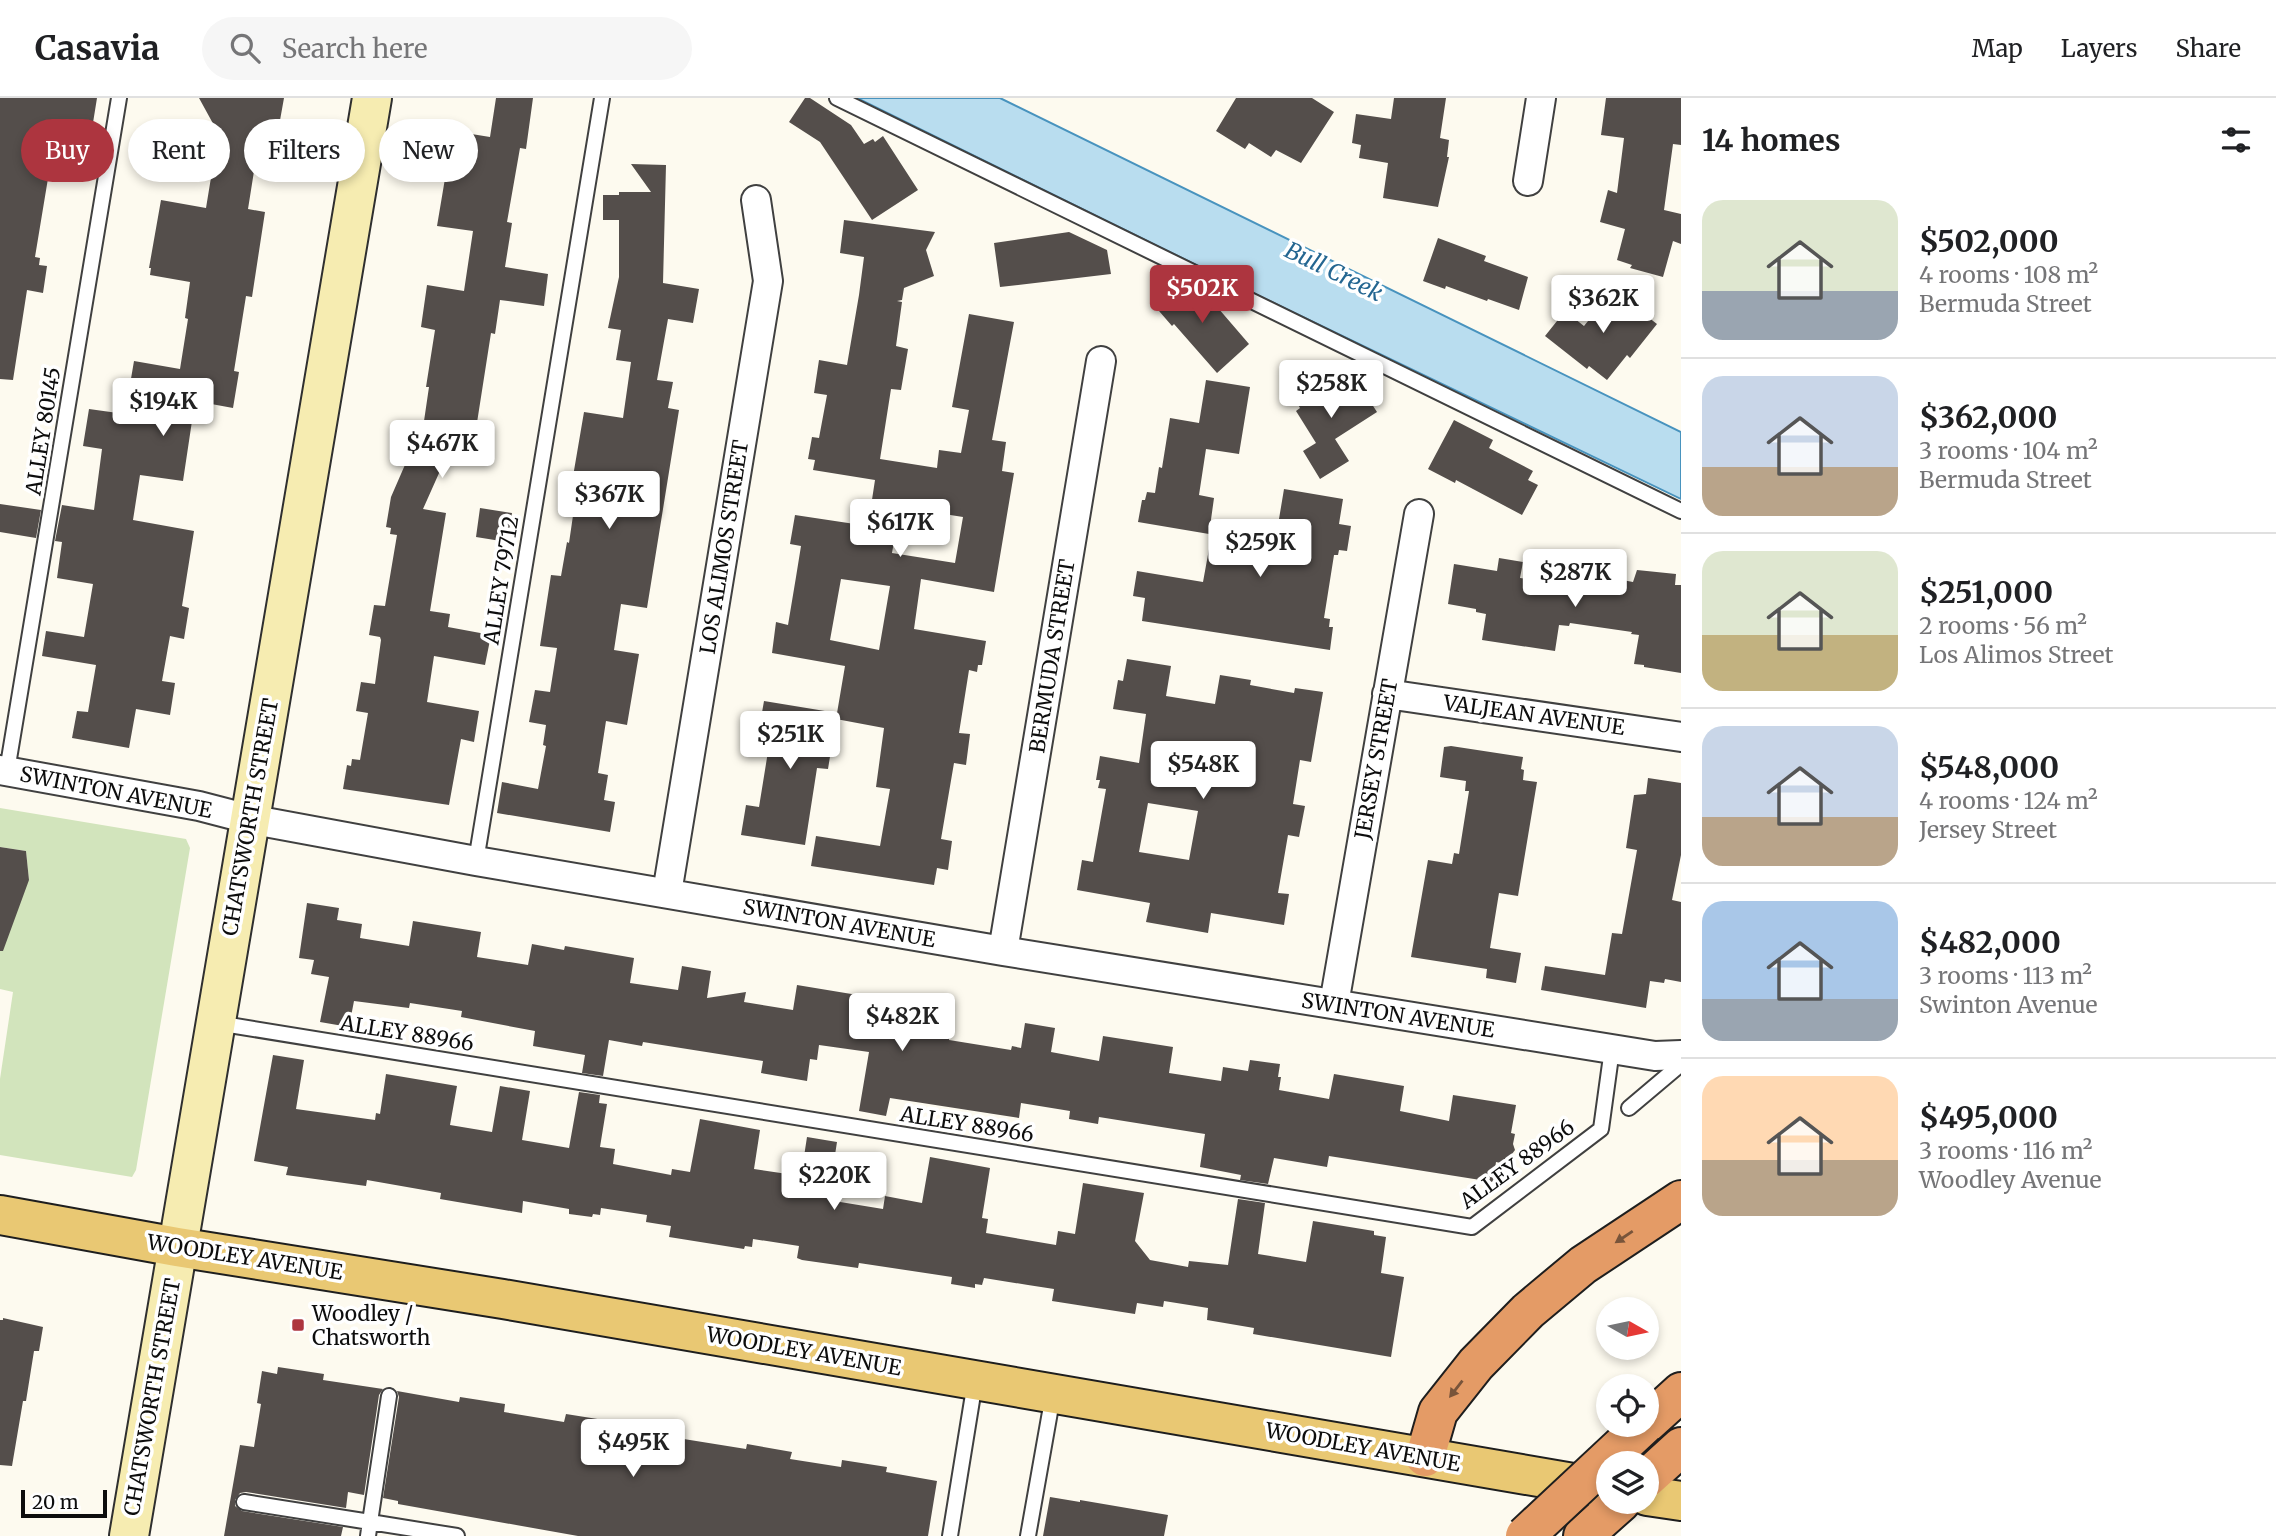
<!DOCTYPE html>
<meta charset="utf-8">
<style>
:root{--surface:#fff;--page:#f6f6f6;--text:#202124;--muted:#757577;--line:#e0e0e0;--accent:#ad353f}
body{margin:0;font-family:Merriweather,serif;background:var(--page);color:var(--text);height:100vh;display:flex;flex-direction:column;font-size:26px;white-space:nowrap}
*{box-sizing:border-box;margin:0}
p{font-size:23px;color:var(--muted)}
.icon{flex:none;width:38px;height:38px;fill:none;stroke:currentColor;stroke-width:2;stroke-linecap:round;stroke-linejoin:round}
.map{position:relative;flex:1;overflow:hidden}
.sheet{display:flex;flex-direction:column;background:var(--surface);width:595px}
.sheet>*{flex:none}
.guide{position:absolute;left:21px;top:21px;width:665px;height:63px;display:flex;gap:14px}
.needle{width:46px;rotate:99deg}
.fabs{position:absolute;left:1596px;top:1199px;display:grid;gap:14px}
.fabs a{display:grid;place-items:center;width:63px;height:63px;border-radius:50%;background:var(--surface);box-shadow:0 4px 10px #0003;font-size:35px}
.scale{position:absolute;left:21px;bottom:18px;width:86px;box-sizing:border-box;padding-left:7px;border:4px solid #0d0d0d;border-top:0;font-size:19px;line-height:24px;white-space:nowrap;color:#0d0d0d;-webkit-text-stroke:5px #fff;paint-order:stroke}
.price{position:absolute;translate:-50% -60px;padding:0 16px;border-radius:7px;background:#fff;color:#222;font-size:23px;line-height:46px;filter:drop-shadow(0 2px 4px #0008)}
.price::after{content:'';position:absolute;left:50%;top:42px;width:21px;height:16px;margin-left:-10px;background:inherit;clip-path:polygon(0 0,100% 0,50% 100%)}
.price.on{background:var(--accent);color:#fff}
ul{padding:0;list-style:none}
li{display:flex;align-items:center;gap:21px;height:175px;padding:0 21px}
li+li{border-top:2px solid var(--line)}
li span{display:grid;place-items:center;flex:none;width:196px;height:140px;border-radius:21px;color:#555}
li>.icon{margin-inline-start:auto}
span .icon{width:84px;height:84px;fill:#fffc;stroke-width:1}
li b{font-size:30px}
h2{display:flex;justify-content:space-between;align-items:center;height:84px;padding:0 21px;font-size:30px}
.chip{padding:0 24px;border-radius:32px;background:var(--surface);box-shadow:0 4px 10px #0003;font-size:24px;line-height:63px}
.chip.on{background:var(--accent);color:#fff}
header{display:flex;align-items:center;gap:42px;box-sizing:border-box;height:98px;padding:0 35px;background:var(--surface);border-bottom:2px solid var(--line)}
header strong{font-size:33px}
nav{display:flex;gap:38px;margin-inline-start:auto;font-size:24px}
.search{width:490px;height:63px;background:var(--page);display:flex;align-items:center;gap:18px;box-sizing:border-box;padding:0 24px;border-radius:38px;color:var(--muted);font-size:26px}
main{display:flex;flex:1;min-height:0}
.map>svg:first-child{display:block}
.green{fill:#d2e4bc}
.water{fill:#b9ddef;stroke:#4893be;stroke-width:2}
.building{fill:#544e4b;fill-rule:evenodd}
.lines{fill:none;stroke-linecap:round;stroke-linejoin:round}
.service-casing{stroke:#404040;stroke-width:18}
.minor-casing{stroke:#404040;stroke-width:32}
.secondary-casing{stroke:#2f2f2f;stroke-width:42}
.primary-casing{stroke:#1e1e1e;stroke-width:42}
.motorway-casing{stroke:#1e1e1e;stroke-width:42}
.service{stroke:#fff;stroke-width:14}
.minor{stroke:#fff;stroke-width:28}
.secondary{stroke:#f6ecb1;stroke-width:38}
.primary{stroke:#e9c873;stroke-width:38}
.motorway{stroke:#e49b66;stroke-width:38}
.motorway-bridge-casing{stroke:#1e1e1e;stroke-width:42;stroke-linecap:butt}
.motorway-bridge{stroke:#e49b66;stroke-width:38}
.oneway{fill:#78543a}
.poi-dot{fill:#ad353f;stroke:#fff;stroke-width:2.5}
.labels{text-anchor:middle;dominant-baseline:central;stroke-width:7;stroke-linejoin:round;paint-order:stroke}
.street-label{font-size:21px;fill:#0d0d0d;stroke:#fff}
.poi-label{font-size:21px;fill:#0d0d0d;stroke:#fff;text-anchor:start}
.water-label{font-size:23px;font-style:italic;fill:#246691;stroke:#fff}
</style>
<header>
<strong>Casavia</strong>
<div class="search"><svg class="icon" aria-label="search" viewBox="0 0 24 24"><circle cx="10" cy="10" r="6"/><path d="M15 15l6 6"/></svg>Search here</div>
<nav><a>Map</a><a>Layers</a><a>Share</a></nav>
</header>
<main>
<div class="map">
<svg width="1681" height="1438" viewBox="0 0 1681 1438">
<rect width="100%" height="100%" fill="#fdfaef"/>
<!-- green -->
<path class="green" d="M0,710L186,741L190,750L136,1072L132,1079L0,1057V981L13,894L0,891V816L29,782L26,753L0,749Z"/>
<!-- water -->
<path class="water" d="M857,0H1000L1681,334V401L1253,195Z"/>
<!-- building -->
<path class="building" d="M0,0H97L92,31L57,26L35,159L40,160L39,167L47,168L43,195L27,192L13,282L0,281Z
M199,0H284L277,39H274L269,69L255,67L248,111L265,114L252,199L246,198L234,273L239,274L233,310L195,303L183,383L140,377L133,422L194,433L182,508L189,510L184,541L170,538L162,583L175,585L170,617L136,611L129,650L72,640L77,613L88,614L96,567L42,558L46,533L84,539L93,486L57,480L62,444L55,443L62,407L94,412L102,351L83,348L89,311L125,316L134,263L180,271L188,221L185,220L190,184L150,177L151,170H149L161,102L206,110L217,43L214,42L216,31Z
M496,0H533L526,51L520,50L507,124L512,125L505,169L548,176L544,208L500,202L495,236L491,235L476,331L458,328L456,337L423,411L446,415L430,513L450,516L448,529L491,537L485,567L434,558L427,604L479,613L474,644L461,641L449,707L343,691L347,667L351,668L352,661L360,662L368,615L356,613L361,584L375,586L381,542L380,539L369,537L374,507L385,508L397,437L390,436L391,430L386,429L391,399L424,323L429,289H426L435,232L421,229L427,187L464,193L473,133L437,128L453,33L490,39Z
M805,0H810L851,27L864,46L873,41L875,44L883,38L918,92L872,122L820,44L789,24Z
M1236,0H1312L1334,14L1301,65L1276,52L1271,59L1249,45L1245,51L1216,33Z
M1394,0H1446L1440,40L1449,42L1447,59H1449L1438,109L1383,100L1388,65L1359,60L1361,47L1352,45L1356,16L1391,21Z
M1606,0H1681V47L1673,46L1664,112L1681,116V146L1673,143L1663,179L1630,170L1632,167L1617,162L1625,131L1600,124L1608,92L1617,95L1624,40L1601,37Z
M631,66L666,67L663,185L699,191L693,225L668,221L657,282L673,284L668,310L679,312L647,510L621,506L614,552L639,556L627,627L606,623L598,675L608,677L604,702L615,704L610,734L497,715L502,684L538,691L546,648L543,647L546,627L529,624L535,592L550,594L557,550L540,548L551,477L561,478L567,444L569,445L576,397L570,396L584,314L623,320L631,264L616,262L621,232L608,230L619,179V122H603V97H619V94H651Z
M844,122L935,134L926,152L934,178L904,190L902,202L897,203L902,204L896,248L908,251L901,292L891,291L880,361L937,370L939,352L961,355L969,312L952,309L969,216L1014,224L992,342L1006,344L1002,373L1014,375L994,494L921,481L914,531L986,543L982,567H978L977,574L969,572L959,635L970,636L966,667L954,665L941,741L952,743L948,772L937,770L934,787L811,768L816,738L880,748L890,691L876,689L884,630L836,621L845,568L772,555L776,524L788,527L796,479L801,448L790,446L795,417L868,428L875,382L813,372L815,362L808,361L812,339L819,340L827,297L814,295L819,262L847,267L859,197L864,159L840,155ZM900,409L963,419L955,465L892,455ZM841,481L890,488L879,552L830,542Z
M1069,134L1107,152L1111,176L1000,189L994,145Z
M1438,140L1486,158L1484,163L1528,179L1519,212L1488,201L1487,203L1446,188L1445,191L1423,183Z
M1181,182L1199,203L1206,196L1249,246L1217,275L1174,226L1172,228L1153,206Z
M1613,192L1657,226L1630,260L1627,257L1607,282L1589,268L1587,271L1545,238L1565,213L1584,228Z
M1353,277L1377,314L1335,341L1349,363L1320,381L1303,353L1316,345L1296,313L1300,310L1292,296L1316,281L1325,295Z
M1206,282L1250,289L1239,356L1206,351L1199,397L1214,400L1209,436L1138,424L1142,402H1145L1147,394L1155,395L1159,369L1162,370L1170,320L1199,325Z
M1454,322L1493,342L1489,350L1533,373L1528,382L1538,387L1522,417L1456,382L1455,385L1428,371Z
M1284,391L1343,401L1339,426L1351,428L1347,453L1339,452L1338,457H1334L1324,520L1330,521L1329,529H1333L1330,552L1142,523L1145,500L1133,498L1137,473L1203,484L1213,429L1276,439Z
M0,406L41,412L36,440L0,434Z
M480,410L512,415L507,444L476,439Z
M1499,460L1523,464L1520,480L1577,488L1579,474L1633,484L1637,472L1676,476L1675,487H1681V575L1644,569V567L1634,566L1639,537L1631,536L1632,534L1570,525L1569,528L1559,527L1555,553L1482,542L1486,516L1476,514V511L1448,506L1454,466L1497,473Z
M1127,561L1171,568L1166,598L1215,606L1220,577L1251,582L1250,587L1294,595L1295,590L1323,594L1311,664L1300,662L1293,706L1305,708L1299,739L1288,737L1278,795L1289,796L1284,827L1211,815L1208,835L1146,824L1150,805L1077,792L1082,762L1093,764L1106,691L1098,690L1100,682H1096L1100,658L1139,665L1146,616L1113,611L1118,582L1123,583ZM1148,705L1198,713L1189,762L1139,754Z
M764,603L837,615L828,671L817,670L805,747L741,737L746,707L759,709L771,635L762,634L764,627L760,626Z
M1451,648L1523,659L1521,671L1524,672L1523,682L1537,684L1518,798L1499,795L1490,850L1521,855L1516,885L1486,880L1487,871L1411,859L1428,762L1452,766L1454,755L1459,756L1469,693H1465L1466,683L1440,679L1444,649Z
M1648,680L1681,685V757L1672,802L1681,804V884L1665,881L1664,885L1650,883L1646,910L1541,892L1545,868L1605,877L1612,835L1622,836L1637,752L1626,750L1634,697L1646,696Z
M0,749L26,753L29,782L3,853H0Z
M307,805L339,810L337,822L362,826L360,840L409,848L413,823L481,834L477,859L528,867L532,846L564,852L565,848L634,860L630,885L678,892L682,868L711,873L707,900L746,894L744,904L793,912L797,887L942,911L938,936L949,938V942L1011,952L1012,948L1021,950L1025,925L1055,930L1051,954L1099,963L1103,938L1173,949L1169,975L1221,983L1223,969L1248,973L1250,962L1280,966L1278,979H1281L1279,992L1329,1001L1334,976L1404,988L1400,1013L1449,1023L1453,997L1516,1007L1511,1035L1515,1036L1513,1046L1515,1052L1512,1056L1510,1067L1496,1064L1493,1084L1329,1058L1327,1069L1274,1060L1268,1086L1240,1082L1241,1077L1200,1069L1205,1036L1099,1019L1098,1026L1069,1021L1070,1013L1021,1005L1019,1020L890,1000L886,1018L859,1013L869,954L819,947L817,962L810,961L807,983L761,975L763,963L643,944L642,948L609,942L603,978L582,975L585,957L533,948L535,933L461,919L462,913L410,905L409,910L354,903L349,929L320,924L329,879L311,876L314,862L299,860Z
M273,957L304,962L296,1011L375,1022L376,1015L380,1016L386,976L457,988L450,1027L492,1034L500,988L530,993L522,1042L569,1050L579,994L600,997L599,1005L607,1006L600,1049L615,1051L613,1066L671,1077L672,1071L690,1074L700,1021L760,1032L754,1071L801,1078L807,1039L837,1044L828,1102L883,1111L885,1098L922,1105L930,1059L990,1070L982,1120L988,1121L986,1135L1056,1147L1058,1133L1075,1136L1083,1085L1144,1095L1135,1143L1150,1162L1188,1169L1189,1163L1228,1167L1238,1101L1265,1105L1258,1156L1306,1164L1313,1123L1374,1133V1137L1386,1139L1381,1175L1404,1179L1391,1259L1253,1236L1254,1230L1207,1222L1208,1210L1164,1203L1163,1209L1137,1205L1135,1216L1052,1203L1054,1191L1028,1187L984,1180L982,1187L975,1186V1190L951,1186L952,1179L859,1165L858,1170L802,1162L797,1160L799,1148L753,1141L752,1149L745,1148L744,1151L669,1139L671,1128L646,1124L647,1117L601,1110L600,1117L593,1116L592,1119L569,1116V1111L523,1103L522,1115L440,1101L441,1095L367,1082L366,1088L286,1077L288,1069L254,1063Z
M3,1220L43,1229L39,1253H34L26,1303H23L12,1368L0,1367V1222H3Z
M278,1269L324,1276L323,1282L383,1291L379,1297L364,1397L348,1394L346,1410L246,1394L240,1395L235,1402V1408L242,1413L343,1429L341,1438H224L240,1347L254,1349L261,1306L257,1305L262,1273L277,1276Z
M397,1293L459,1304L460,1299L505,1306L504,1314L564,1324L566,1316L610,1323L609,1329L746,1351L747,1346L792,1354L790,1361L841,1369L842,1362L887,1369L886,1374L937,1383L928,1438H578L398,1406V1403L383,1400L399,1299Z
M1050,1399L1080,1404V1402L1168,1417L1164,1438H1043Z"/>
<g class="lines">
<!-- service casing -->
<g class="service-casing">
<path id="service" d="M837,0L1681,413
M7,673L119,0
M476,763L602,0
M217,925L1472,1129L1601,1031L1612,951
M1629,1010L1681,966
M244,1404L370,1424L389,1298
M368,1438L370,1424L457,1438
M950,1438L975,1284
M1028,1438L1053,1297"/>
</g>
<!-- minor casing -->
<g class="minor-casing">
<path id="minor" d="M1528,83L1541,0
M1387,596L1681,639
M0,672L199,708L249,721L476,763L1003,853L1655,958L1681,957
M667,795L768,183L756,102
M1003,853L1101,263
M1334,906L1419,416"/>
</g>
<!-- secondary casing -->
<g class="secondary-casing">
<path id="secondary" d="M129,1438L372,0"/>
</g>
<!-- primary casing -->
<g class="primary-casing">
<path id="primary" d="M0,1117L177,1149L503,1201L1608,1391
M1647,1398L1681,1403"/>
</g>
<!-- motorway casing -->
<g class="motorway-casing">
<path id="motorway" d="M1647,1325L1681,1294
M1425,1359L1438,1314L1476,1266L1528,1213L1583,1167L1681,1102
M1647,1380L1681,1349
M1583,1438L1621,1404"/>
</g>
<!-- service -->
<use href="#service" class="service"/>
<!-- minor -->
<use href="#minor" class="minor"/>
<!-- secondary -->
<use href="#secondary" class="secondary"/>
<!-- primary -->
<use href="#primary" class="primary"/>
<!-- motorway -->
<use href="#motorway" class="motorway"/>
<!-- motorway-bridge casing -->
<g class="motorway-bridge-casing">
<path id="motorway-bridge" d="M1525,1438L1645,1326"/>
</g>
<!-- motorway-bridge -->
<use href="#motorway-bridge" class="motorway-bridge"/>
</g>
<!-- one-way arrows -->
<defs><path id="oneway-solid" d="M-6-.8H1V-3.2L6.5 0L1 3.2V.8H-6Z" transform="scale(1.75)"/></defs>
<g class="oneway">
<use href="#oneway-solid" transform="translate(1624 1139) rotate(146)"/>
<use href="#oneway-solid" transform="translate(1456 1291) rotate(128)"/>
</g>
<!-- markers -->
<rect class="poi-dot" x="291" y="1220" width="14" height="14" rx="3.5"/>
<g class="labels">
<!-- street labels -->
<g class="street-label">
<text transform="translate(43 333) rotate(-81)">ALLEY 80145</text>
<text transform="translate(724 449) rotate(-81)">LOS ALIMOS STREET</text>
<text transform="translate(501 482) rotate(-81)">ALLEY 79712</text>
<text transform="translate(1052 558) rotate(-81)">BERMUDA STREET</text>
<text transform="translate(1534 617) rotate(8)">VALJEAN AVENUE</text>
<text transform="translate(1376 661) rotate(-80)">JERSEY STREET</text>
<text transform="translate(116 694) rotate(11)">SWINTON AVENUE</text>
<text transform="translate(250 719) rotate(-80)">CHATSWORTH STREET</text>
<text transform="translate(839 825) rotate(10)">SWINTON AVENUE</text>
<text transform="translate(1398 917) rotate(9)">SWINTON AVENUE</text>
<text transform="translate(407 935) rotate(9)">ALLEY 88966</text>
<text transform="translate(967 1026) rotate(9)">ALLEY 88966</text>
<text transform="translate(1517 1066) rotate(-36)">ALLEY 88966</text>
<text transform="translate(245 1159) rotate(9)">WOODLEY AVENUE</text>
<text transform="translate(804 1253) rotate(10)">WOODLEY AVENUE</text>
<text transform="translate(152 1299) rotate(-80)">CHATSWORTH STREET</text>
<text transform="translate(1363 1349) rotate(10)">WOODLEY AVENUE</text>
</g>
<!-- poi labels -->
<g class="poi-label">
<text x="312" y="1215">Woodley /<tspan x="312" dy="24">Chatsworth</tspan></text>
</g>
<!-- water labels -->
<g class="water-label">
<text transform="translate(1334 173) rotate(26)">Bull Creek</text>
</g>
</g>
</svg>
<div class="fabs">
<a><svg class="needle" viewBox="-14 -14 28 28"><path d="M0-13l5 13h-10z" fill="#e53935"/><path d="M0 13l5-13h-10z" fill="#757577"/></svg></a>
<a><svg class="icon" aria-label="locate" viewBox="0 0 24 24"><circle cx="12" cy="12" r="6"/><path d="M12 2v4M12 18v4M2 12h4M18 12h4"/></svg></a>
<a><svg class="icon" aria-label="layers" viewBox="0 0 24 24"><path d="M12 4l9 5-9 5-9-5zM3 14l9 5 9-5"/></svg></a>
</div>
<div class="scale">20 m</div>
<b class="price on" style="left:1202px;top:227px">$502K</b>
<b class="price" style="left:1603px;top:237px">$362K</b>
<b class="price" style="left:1331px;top:322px">$258K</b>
<b class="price" style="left:163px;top:340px">$194K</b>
<b class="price" style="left:442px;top:382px">$467K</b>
<b class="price" style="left:609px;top:433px">$367K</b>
<b class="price" style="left:900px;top:461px">$617K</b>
<b class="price" style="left:1260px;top:481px">$259K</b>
<b class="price" style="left:1575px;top:511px">$287K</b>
<b class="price" style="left:790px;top:673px">$251K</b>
<b class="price" style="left:1203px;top:703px">$548K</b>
<b class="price" style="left:902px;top:955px">$482K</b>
<b class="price" style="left:834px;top:1114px">$220K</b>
<b class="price" style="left:633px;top:1381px">$495K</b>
<div class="guide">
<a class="chip on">Buy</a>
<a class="chip">Rent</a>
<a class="chip">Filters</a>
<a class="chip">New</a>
</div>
</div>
<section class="sheet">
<h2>14 homes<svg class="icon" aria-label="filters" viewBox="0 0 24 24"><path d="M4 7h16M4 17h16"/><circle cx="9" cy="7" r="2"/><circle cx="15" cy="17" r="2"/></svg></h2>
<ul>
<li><span style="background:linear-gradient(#dfe7d0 65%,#9aa5b1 0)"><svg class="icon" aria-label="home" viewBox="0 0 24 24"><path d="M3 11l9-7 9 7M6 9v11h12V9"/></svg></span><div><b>$502,000</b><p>4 rooms · 108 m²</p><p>Bermuda Street</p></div></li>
<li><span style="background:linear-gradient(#c9d6e8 65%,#b9a48a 0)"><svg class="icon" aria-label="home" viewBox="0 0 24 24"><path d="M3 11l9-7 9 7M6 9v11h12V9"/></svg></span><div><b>$362,000</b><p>3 rooms · 104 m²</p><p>Bermuda Street</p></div></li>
<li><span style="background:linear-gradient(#dfe7d0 60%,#c2b280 0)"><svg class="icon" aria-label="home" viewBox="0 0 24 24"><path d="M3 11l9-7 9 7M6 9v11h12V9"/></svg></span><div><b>$251,000</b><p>2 rooms · 56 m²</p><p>Los Alimos Street</p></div></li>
<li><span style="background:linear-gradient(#c9d6e8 65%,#b9a48a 0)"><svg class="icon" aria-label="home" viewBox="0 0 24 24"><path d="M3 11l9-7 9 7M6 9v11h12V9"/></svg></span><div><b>$548,000</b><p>4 rooms · 124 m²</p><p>Jersey Street</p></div></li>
<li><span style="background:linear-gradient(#a9c7e8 70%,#9aa5b1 0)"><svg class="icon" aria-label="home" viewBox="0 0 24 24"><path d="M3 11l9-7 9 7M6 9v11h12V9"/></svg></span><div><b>$482,000</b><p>3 rooms · 113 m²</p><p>Swinton Avenue</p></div></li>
<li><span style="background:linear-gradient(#ffd9b3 60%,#b9a48a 0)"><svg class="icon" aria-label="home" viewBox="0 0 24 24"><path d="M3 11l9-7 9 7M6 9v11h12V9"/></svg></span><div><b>$495,000</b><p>3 rooms · 116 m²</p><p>Woodley Avenue</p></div></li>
</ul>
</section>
</main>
